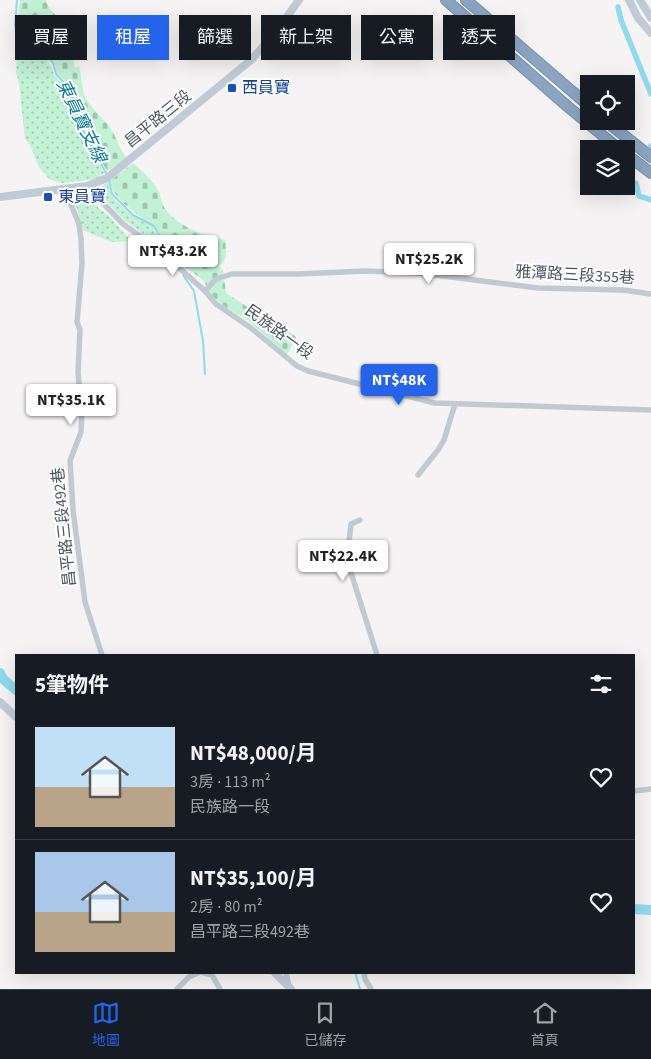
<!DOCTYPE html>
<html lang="zh-TW">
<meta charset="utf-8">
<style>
:root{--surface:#171b24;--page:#242831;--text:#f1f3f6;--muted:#9ea1a6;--line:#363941;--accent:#2563eb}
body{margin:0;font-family:"Source Sans 3","Noto Sans TC",sans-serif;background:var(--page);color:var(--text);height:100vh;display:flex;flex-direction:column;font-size:19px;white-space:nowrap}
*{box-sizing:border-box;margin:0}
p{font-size:16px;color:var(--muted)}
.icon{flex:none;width:28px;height:28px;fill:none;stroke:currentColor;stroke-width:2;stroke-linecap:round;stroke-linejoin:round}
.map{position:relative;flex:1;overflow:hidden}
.panel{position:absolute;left:15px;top:654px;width:620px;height:320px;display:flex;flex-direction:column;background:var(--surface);border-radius:0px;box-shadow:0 5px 20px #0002}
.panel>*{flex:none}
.top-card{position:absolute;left:15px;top:15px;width:621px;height:45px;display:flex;gap:10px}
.fabs{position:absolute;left:580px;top:75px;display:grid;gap:10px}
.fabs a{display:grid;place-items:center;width:55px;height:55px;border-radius:0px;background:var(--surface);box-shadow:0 5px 20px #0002;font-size:25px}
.price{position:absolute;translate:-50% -42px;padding:0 11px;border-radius:5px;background:#fff;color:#222;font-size:16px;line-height:32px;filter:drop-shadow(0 1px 2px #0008)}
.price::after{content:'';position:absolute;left:50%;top:30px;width:15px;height:11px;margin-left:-8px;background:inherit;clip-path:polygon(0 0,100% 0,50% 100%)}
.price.active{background:var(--accent);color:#fff}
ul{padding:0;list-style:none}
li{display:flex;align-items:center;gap:15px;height:125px;padding:0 20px}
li+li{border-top:1px solid var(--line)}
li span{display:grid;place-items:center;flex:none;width:140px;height:100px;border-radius:0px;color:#555}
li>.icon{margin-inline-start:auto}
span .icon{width:60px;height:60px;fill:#fffc;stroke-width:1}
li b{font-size:21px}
h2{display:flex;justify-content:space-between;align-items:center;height:60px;padding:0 20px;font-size:21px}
.chip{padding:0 18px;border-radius:0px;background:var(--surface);box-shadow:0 5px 20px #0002;font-size:18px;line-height:45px}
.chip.active{background:var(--accent);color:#fff}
.dock{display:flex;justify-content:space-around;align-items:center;height:70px;border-top:1px solid var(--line);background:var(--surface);font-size:14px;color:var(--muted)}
.dock a{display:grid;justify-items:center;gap:2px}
.dock .active{color:var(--accent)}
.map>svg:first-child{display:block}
.cemetery{fill:url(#cemetery-stones)}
.park{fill:url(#park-dots)}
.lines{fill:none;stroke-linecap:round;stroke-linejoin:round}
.stream{stroke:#90daee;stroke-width:2}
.canal{stroke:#90daee;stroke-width:5.5}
.river{stroke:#90daee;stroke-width:10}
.highway-casing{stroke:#7690ad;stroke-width:12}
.street{stroke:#c1cad2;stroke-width:5.5}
.secondary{stroke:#c1cbd6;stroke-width:8}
.highway{stroke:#8ba5c1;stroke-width:10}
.transit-dot{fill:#1a4fb4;stroke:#fff;stroke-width:2}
.labels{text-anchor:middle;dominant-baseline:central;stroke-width:4;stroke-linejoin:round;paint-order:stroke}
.transit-label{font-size:16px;fill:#164399;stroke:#fff;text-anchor:start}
.street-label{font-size:16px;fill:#4a5661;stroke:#fff}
.water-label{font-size:18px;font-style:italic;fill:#0c7c9b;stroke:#fff}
</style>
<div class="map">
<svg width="651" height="989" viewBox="0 0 651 989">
<defs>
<pattern id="cemetery-stones" width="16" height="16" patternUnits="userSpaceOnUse" patternTransform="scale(1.25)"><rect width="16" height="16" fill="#c3f1d5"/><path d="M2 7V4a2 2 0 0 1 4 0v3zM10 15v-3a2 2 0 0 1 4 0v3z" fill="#a0c6b0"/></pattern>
<pattern id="park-dots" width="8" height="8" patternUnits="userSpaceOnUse" patternTransform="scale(1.25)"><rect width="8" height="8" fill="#c3f1d5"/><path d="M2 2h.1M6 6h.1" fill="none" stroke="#a0c6b0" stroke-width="1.8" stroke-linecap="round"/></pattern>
</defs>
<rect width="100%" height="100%" fill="#f5f3f3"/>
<!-- cemetery -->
<path class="cemetery" d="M20,0H46C48,10 57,14 61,23C69,37 72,52 75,68L79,66C82,77 81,91 87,100C94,112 106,120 112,131C118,140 119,150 128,158L107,171L90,142L74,107L67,84L57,73L53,61L22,31L17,22Z
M133,163C142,171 153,180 159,192C161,198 162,205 166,210C180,228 203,235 225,240C226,250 228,260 219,266L223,271L226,293L249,308L267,312L280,325L296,337L287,355L246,319L225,307L210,294L204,281L175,259L159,232L122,202L113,191L110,181Z"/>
<!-- park -->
<path class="park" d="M17,31L44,55L52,67L54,75L64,86L74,117L104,173L97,179L62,183L49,179L39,167L30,145L25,139L19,83L16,73L17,53L15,37Z
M108,182L111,194L115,200L133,216L153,227L163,248L124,220L103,197L97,189Z
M87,195L95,205L110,217L131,241L111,242L83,230L75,202Z"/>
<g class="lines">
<!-- stream -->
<path class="stream" d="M17,0L15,24L16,29L40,49L53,63L56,74L65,84L70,94L79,123L107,175
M109,180L112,194L133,215L154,226L172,258
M183,275L194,291L203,341L205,374
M355,972L360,989"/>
<!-- canal -->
<path class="canal" d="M618,7L621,20L651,94
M650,147L651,146
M636,183L639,196L651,200"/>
<!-- river -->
<path class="river" d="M0,673L3,679L16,690
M634,909L651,910"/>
<!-- highway casing -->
<g class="highway-casing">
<path id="highway" d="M446,0L567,106L619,149
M466,0L589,106
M606,121L651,157
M626,154L651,173"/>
</g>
<!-- street -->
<path class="street" d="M87,186L123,224L157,248L205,291L216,304L251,328L297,366L308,371L435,403L651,410
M65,190L79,224L81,239L82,263L77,322L80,330L78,373L82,412L81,432L70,461L73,510L85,602L102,655
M205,291L216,279L232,274H298L365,271L419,273L538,288L623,290L651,294
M418,475L438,450L444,440L455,404
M360,520L351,524L347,560L377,655
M634,791L651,789
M201,972L212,975L220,989
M286,972L289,986
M364,972L365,979L371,989
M177,989L189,977L200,972"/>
<!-- secondary -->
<path class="secondary" d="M629,0L638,18L651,33
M640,0L651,18
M0,197L87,186L107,178L251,60L276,32L299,0
M0,702L16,717
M274,972L291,989"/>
<!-- highway -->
<use href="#highway" class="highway"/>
</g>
<!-- markers -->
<g class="transit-dot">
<rect x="227" y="83" width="10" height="10" rx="2.5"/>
<rect x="43" y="192" width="10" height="10" rx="2.5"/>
</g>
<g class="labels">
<!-- transit labels -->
<g class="transit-label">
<text x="242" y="88">西員寶</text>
<text x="58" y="197">東員寶</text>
</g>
<!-- street labels -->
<g class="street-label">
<text transform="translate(158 119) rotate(-39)">昌平路三段</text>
<text transform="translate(575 275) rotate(3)">雅潭路三段355巷</text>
<text transform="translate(279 332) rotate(36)">民族路一段</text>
<text transform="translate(64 527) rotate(-96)">昌平路三段492巷</text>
</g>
<!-- water labels -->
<g class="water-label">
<text transform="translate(81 121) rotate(64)">東員寶支線</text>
</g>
</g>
</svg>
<div class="fabs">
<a><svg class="icon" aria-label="locate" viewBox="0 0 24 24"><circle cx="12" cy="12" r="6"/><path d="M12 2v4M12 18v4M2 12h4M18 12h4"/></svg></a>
<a><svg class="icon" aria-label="layers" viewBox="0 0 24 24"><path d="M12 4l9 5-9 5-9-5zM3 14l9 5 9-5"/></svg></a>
</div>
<b class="price" style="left:173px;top:277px">NT$43.2K</b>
<b class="price" style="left:429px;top:285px">NT$25.2K</b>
<b class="price active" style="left:399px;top:406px">NT$48K</b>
<b class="price" style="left:71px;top:426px">NT$35.1K</b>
<b class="price" style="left:343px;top:582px">NT$22.4K</b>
<div class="top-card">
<a class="chip">買屋</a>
<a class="chip active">租屋</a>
<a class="chip">篩選</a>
<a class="chip">新上架</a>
<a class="chip">公寓</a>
<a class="chip">透天</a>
</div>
<section class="panel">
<h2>5筆物件<svg class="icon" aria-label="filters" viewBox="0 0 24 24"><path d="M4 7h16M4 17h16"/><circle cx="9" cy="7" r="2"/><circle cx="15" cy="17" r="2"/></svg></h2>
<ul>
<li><span style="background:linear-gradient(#bfe0f5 60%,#b9a48a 0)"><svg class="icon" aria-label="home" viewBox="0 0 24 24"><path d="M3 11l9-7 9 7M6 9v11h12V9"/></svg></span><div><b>NT$48,000/月</b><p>3房 · 113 m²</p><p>民族路一段</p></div><svg class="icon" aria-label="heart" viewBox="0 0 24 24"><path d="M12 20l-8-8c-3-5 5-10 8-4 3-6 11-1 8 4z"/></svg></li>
<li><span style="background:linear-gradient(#a9c7e8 60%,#b9a48a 0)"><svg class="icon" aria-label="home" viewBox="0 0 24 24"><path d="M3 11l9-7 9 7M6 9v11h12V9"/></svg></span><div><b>NT$35,100/月</b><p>2房 · 80 m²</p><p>昌平路三段492巷</p></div><svg class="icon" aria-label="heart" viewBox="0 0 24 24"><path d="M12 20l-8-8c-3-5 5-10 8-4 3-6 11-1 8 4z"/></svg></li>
</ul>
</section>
</div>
<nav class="dock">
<a class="active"><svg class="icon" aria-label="map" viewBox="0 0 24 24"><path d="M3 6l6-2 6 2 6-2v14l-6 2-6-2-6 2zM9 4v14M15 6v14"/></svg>地圖</a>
<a><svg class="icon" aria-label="saved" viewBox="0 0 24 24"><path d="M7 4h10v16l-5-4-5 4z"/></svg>已儲存</a>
<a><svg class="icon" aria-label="home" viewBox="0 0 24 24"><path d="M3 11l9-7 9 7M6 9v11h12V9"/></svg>首頁</a>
</nav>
